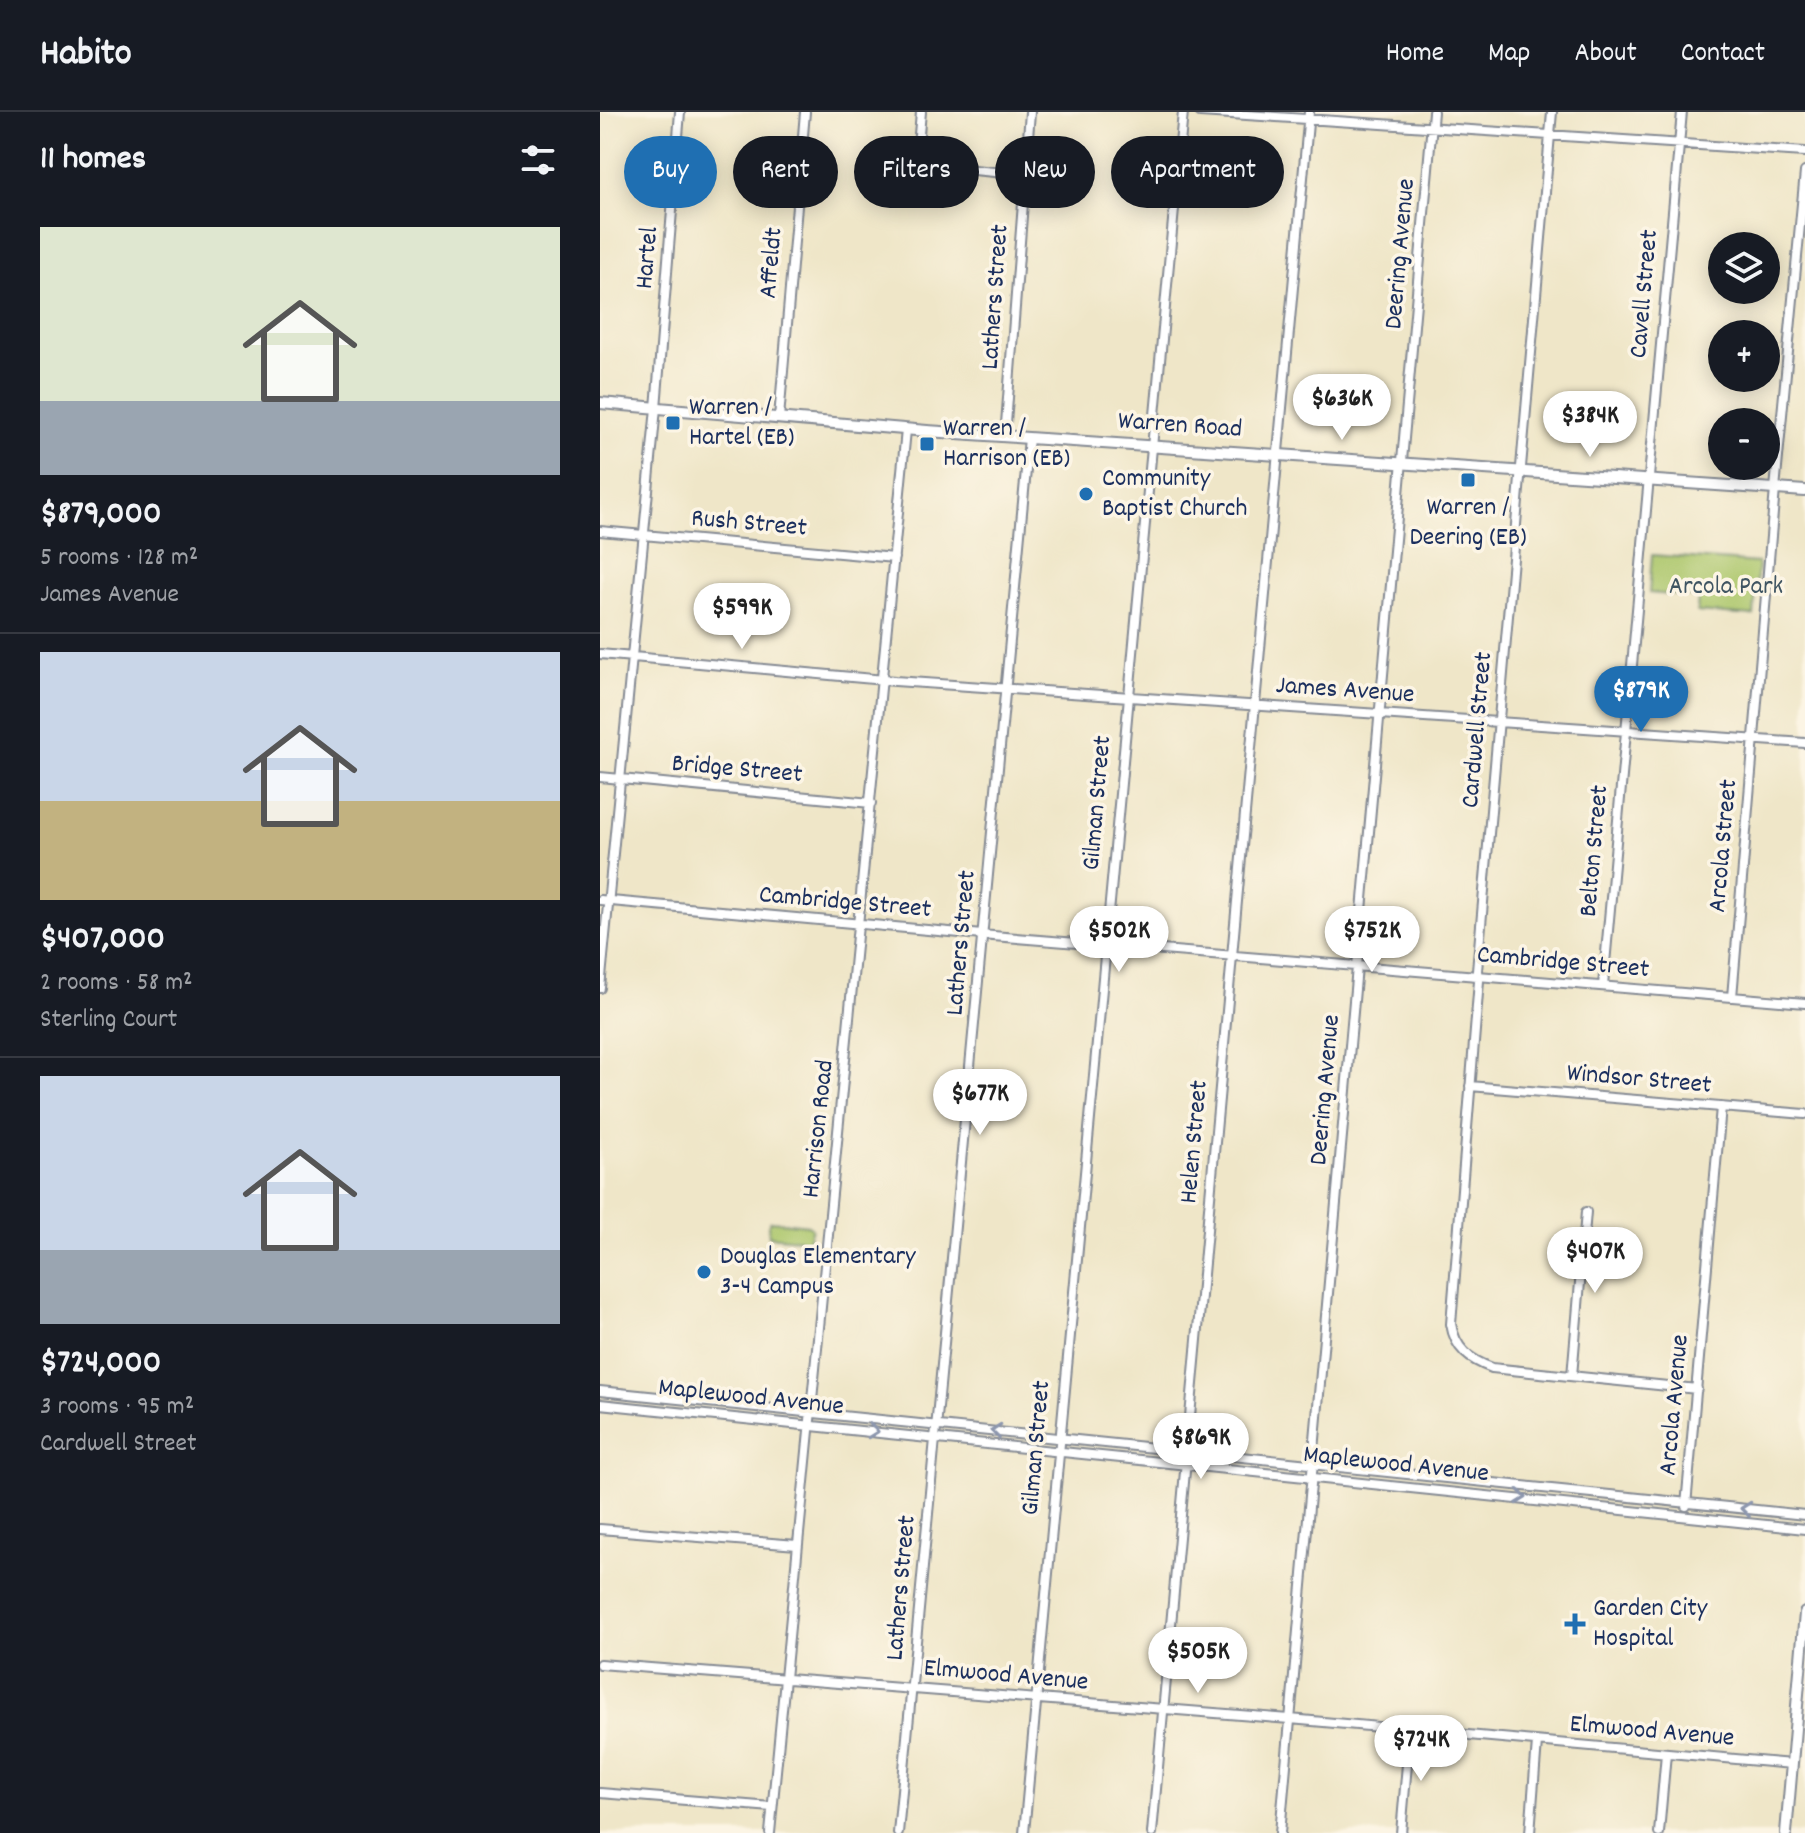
<!DOCTYPE html>
<meta charset="utf-8">
<style>
:root{--surface:#171b24;--page:#20242c;--text:#f1f3f6;--muted:#9ea1a6;--line:#363941;--accent:#1f6fb2}
body{margin:0;font-family:Dekko,sans-serif;background:var(--page);color:var(--text);height:100vh;display:flex;flex-direction:column;font-size:30px;white-space:nowrap}
*{box-sizing:border-box;margin:0}
p{font-size:26px;color:var(--muted)}
.icon{flex:none;width:44px;height:44px;fill:none;stroke:currentColor;stroke-width:2;stroke-linecap:round;stroke-linejoin:round}
.map{position:relative;flex:1;overflow:hidden}
.sheet{display:flex;flex-direction:column;background:var(--surface);width:600px}
.sheet>*{flex:none}
.top-card{position:absolute;left:24px;top:24px;width:760px;height:72px;display:flex;gap:16px}
.fabs{position:absolute;left:1108px;top:120px;display:grid;gap:16px}
.fabs a{display:grid;place-items:center;width:72px;height:72px;border-radius:50%;background:var(--surface);box-shadow:0 4px 20px #0003;font-size:40px}
.price{position:absolute;translate:-50% -68px;padding:0 18px;border-radius:28px;background:#fff;color:#222;font-size:26px;line-height:52px;filter:drop-shadow(0 2px 4px #0008)}
.price::after{content:'';position:absolute;left:50%;top:48px;width:24px;height:18px;margin-left:-12px;background:inherit;clip-path:polygon(0 0,100% 0,50% 100%)}
.price.active{background:var(--accent);color:#fff}
ul{padding:0;list-style:none}
li{display:grid;align-content:center;gap:16px;height:424px;padding:0 40px}
li+li{border-top:2px solid var(--line)}
li span{display:grid;place-items:center;height:248px;border-radius:0px;color:#555}
li>.icon{margin-inline-start:auto}
span .icon{width:144px;height:144px;fill:#fffc;stroke-width:1}
li b{font-size:34px}
h2{display:flex;justify-content:space-between;align-items:center;height:96px;padding:0 40px;font-size:34px}
.chip{padding:0 28px;border-radius:36px;background:var(--surface);box-shadow:0 4px 20px #0003;font-size:28px;line-height:72px}
.chip.active{background:var(--accent);color:#fff}
header{display:flex;align-items:center;gap:48px;box-sizing:border-box;height:112px;padding:0 40px;background:var(--surface);border-bottom:2px solid var(--line)}
header strong{font-size:38px}
nav{display:flex;gap:44px;margin-inline-start:auto;font-size:28px}
main{display:flex;flex:1;min-height:0}
.map>svg:first-child{display:block}
.park{fill:#adc76d;stroke:#647b66;stroke-width:2}
.lines{fill:none;stroke-linecap:round;stroke-linejoin:round}
.minor-casing{stroke:#858a93;stroke-width:12}
.major-casing{stroke:#858a93;stroke-width:14}
.minor{stroke:#fff;stroke-width:8}
.major{stroke:#fff;stroke-width:10}
.oneway{stroke:#8d97ae}
.poi-dot{fill:#1f6fb2;stroke:#fcf5e5;stroke-width:3}
.labels{text-anchor:middle;dominant-baseline:central;stroke-width:7;stroke-linejoin:round;paint-order:stroke}
.street-label{font-size:26px;fill:#1b2f5e;stroke:#fcf5e5}
.poi-label{font-size:26px;fill:#1b2f5e;stroke:#fcf5e5;text-anchor:start}
.park-label{font-size:26px;fill:#405562;stroke:#fcf5e5}
</style>
<header>
<strong>Habito</strong>
<nav><a>Home</a><a>Map</a><a>About</a><a>Contact</a></nav>
</header>
<main>
<section class="sheet">
<h2>11 homes<svg class="icon" aria-label="filters" viewBox="0 0 24 24"><path d="M4 7h16M4 17h16"/><circle cx="9" cy="7" r="2"/><circle cx="15" cy="17" r="2"/></svg></h2>
<ul>
<li><span style="background:linear-gradient(#dfe7d0 70%,#9aa5b1 0)"><svg class="icon" aria-label="home" viewBox="0 0 24 24"><path d="M3 11l9-7 9 7M6 9v11h12V9"/></svg></span><div><b>$879,000</b><p>5 rooms · 128 m²</p><p>James Avenue</p></div></li>
<li><span style="background:linear-gradient(#c9d6e8 60%,#c2b280 0)"><svg class="icon" aria-label="home" viewBox="0 0 24 24"><path d="M3 11l9-7 9 7M6 9v11h12V9"/></svg></span><div><b>$407,000</b><p>2 rooms · 58 m²</p><p>Sterling Court</p></div></li>
<li><span style="background:linear-gradient(#c9d6e8 70%,#9aa5b1 0)"><svg class="icon" aria-label="home" viewBox="0 0 24 24"><path d="M3 11l9-7 9 7M6 9v11h12V9"/></svg></span><div><b>$724,000</b><p>3 rooms · 95 m²</p><p>Cardwell Street</p></div></li>
</ul>
</section>
<div class="map">
<svg width="1205" height="1721" viewBox="0 0 1205 1721">
<rect width="100%" height="100%" fill="#fcf5e5"/>
<filter id="ink" filterUnits="userSpaceOnUse"><feTurbulence type="fractalNoise" baseFrequency=".0125" numOctaves="2"/><feDisplacementMap in="SourceGraphic" scale="16" xChannelSelector="R" yChannelSelector="G"/><feConvolveMatrix kernelMatrix="1 2 1 2 8 2 1 2 1" color-interpolation-filters="sRGB"/></filter>
<filter id="wash" filterUnits="userSpaceOnUse"><feTurbulence type="fractalNoise" baseFrequency=".006" numOctaves="4" result="noise"/><feDisplacementMap in="SourceGraphic" scale="32" xChannelSelector="R" yChannelSelector="G"/><feGaussianBlur stdDeviation="1.8" result="paint"/><feColorMatrix in="noise" values="0 0 0 0 0 0 0 0 0 0 0 0 0 0 0 0 0 1.4 0 .05"/><feComposite in="paint" operator="in"/></filter>
<g filter="url(#wash)">
<rect width="100%" height="100%" fill="#efe6c8"/>
<!-- park -->
<path class="park" d="M1052,443L1158,451L1154,504L1097,500L1098,485L1049,481Z
M171,1109L208,1113L212,1116L208,1128L169,1124L168,1113Z"/>
</g>
<g filter="url(#ink)">
<g class="lines">
<!-- minor casing -->
<g class="minor-casing">
<path id="minor" d="M321,0L317,44L322,53L425,63
M600,0L1205,40
M952,0L877,859L879,869L851,1212C855,1237 870,1248 892,1256L1097,1277
M179,306L205,0
M405,325L430,0
M0,419L294,446
M0,542L295,569L1205,631
M0,665L271,691
M0,788L393,824L1205,891
M1003,874L1082,0
M0,876L56,296L80,0
M1132,885L1175,377L1205,60
M870,974L1205,1002
M972,1264L986,1100
M0,1279L1205,1403
M0,1292L1205,1417
M1086,1394L1121,995
M0,1417L197,1433
M0,1552L690,1607L1192,1652
M0,1681L172,1695
M170,1721L306,318
M298,1721L429,326
M424,1721L583,0
M552,1721L709,0
M680,1721L833,0
M801,1721L810,1618
M930,1721L937,1630
M1059,1721L1066,1641"/>
</g>
<!-- major casing -->
<g class="major-casing">
<path id="major" d="M0,291L327,319L1205,379
M1186,1721L1205,1501"/>
</g>
<!-- minor -->
<use href="#minor" class="minor"/>
<!-- major -->
<use href="#major" class="major"/>
</g>
<!-- one-way arrows -->
<defs><path id="oneway-chevron" d="M-2-3.5L2.5 0L-2 3.5" fill="none" stroke-width="1.6" stroke-linecap="round" stroke-linejoin="round" transform="scale(2)"/></defs>
<g class="oneway">
<use href="#oneway-chevron" transform="translate(273 1319) rotate(6)"/>
<use href="#oneway-chevron" transform="translate(396 1319) rotate(-174)"/>
<use href="#oneway-chevron" transform="translate(921 1385) rotate(6)"/>
<use href="#oneway-chevron" transform="translate(1146 1397) rotate(-174)"/>
</g>
</g>
<!-- markers -->
<g class="poi-dot">
<rect x="65" y="303" width="16" height="16" rx="4"/>
<rect x="319" y="324" width="16" height="16" rx="4"/>
<rect x="860" y="360" width="16" height="16" rx="4"/>
<circle cx="486" cy="382" r="8"/>
<circle cx="104" cy="1160" r="8"/>
<path d="M971 1500h8v8h8v8h-8v8h-8v-8h-8v-8h8z"/>
</g>
<g class="labels">
<!-- street labels -->
<g class="street-label">
<text transform="translate(801 142) rotate(-85)">Deering Avenue</text>
<text transform="translate(48 146) rotate(-85)">Hartel</text>
<text transform="translate(172 151) rotate(-85)">Affeldt</text>
<text transform="translate(1045 182) rotate(-85)">Cavell Street</text>
<text transform="translate(396 185) rotate(-86)">Lathers Street</text>
<text transform="translate(580 314) rotate(4)">Warren Road</text>
<text transform="translate(149 412) rotate(5)">Rush Street</text>
<text transform="translate(745 579) rotate(4)">James Avenue</text>
<text transform="translate(878 618) rotate(-85)">Cardwell Street</text>
<text transform="translate(137 658) rotate(5)">Bridge Street</text>
<text transform="translate(498 691) rotate(-85)">Gilman Street</text>
<text transform="translate(1124 734) rotate(-85)">Arcola Street</text>
<text transform="translate(995 739) rotate(-85)">Belton Street</text>
<text transform="translate(245 791) rotate(5)">Cambridge Street</text>
<text transform="translate(362 831) rotate(-85)">Lathers Street</text>
<text transform="translate(963 851) rotate(5)">Cambridge Street</text>
<text transform="translate(1039 968) rotate(5)">Windsor Street</text>
<text transform="translate(726 978) rotate(-85)">Deering Avenue</text>
<text transform="translate(219 1017) rotate(-84)">Harrison Road</text>
<text transform="translate(595 1030) rotate(-85)">Helen Street</text>
<text transform="translate(151 1286) rotate(6)">Maplewood Avenue</text>
<text transform="translate(1075 1293) rotate(-85)">Arcola Avenue</text>
<text transform="translate(437 1336) rotate(-85)">Gilman Street</text>
<text transform="translate(796 1353) rotate(6)">Maplewood Avenue</text>
<text transform="translate(302 1476) rotate(-85)">Lathers Street</text>
<text transform="translate(406 1564) rotate(5)">Elmwood Avenue</text>
<text transform="translate(1052 1620) rotate(5)">Elmwood Avenue</text>
</g>
<!-- poi labels -->
<g class="poi-label">
<text x="89" y="296">Warren /<tspan x="89" dy="30">Hartel (EB)</tspan></text>
<text x="343" y="317">Warren /<tspan x="343" dy="30">Harrison (EB)</tspan></text>
<text x="502" y="367">Community<tspan x="502" dy="30">Baptist Church</tspan></text>
<text x="868" y="396" text-anchor="middle">Warren /<tspan x="868" dy="30">Deering (EB)</tspan></text>
<text x="120" y="1145">Douglas Elementary<tspan x="120" dy="30">3-4 Campus</tspan></text>
<text x="993" y="1497">Garden City<tspan x="993" dy="30">Hospital</tspan></text>
</g>
<!-- park labels -->
<g class="park-label">
<text x="1126" y="475">Arcola Park</text>
</g>
</g>
</svg>
<div class="fabs">
<a><svg class="icon" aria-label="layers" viewBox="0 0 24 24"><path d="M12 4l9 5-9 5-9-5zM3 14l9 5 9-5"/></svg></a>
<a>+</a>
<a>−</a>
</div>
<b class="price" style="left:742px;top:330px">$636K</b>
<b class="price" style="left:990px;top:347px">$384K</b>
<b class="price" style="left:142px;top:539px">$599K</b>
<b class="price active" style="left:1041px;top:622px">$879K</b>
<b class="price" style="left:519px;top:862px">$502K</b>
<b class="price" style="left:772px;top:862px">$752K</b>
<b class="price" style="left:380px;top:1025px">$677K</b>
<b class="price" style="left:995px;top:1183px">$407K</b>
<b class="price" style="left:601px;top:1369px">$869K</b>
<b class="price" style="left:598px;top:1583px">$505K</b>
<b class="price" style="left:821px;top:1671px">$724K</b>
<div class="top-card">
<a class="chip active">Buy</a>
<a class="chip">Rent</a>
<a class="chip">Filters</a>
<a class="chip">New</a>
<a class="chip">Apartment</a>
</div>
</div>
</main>
